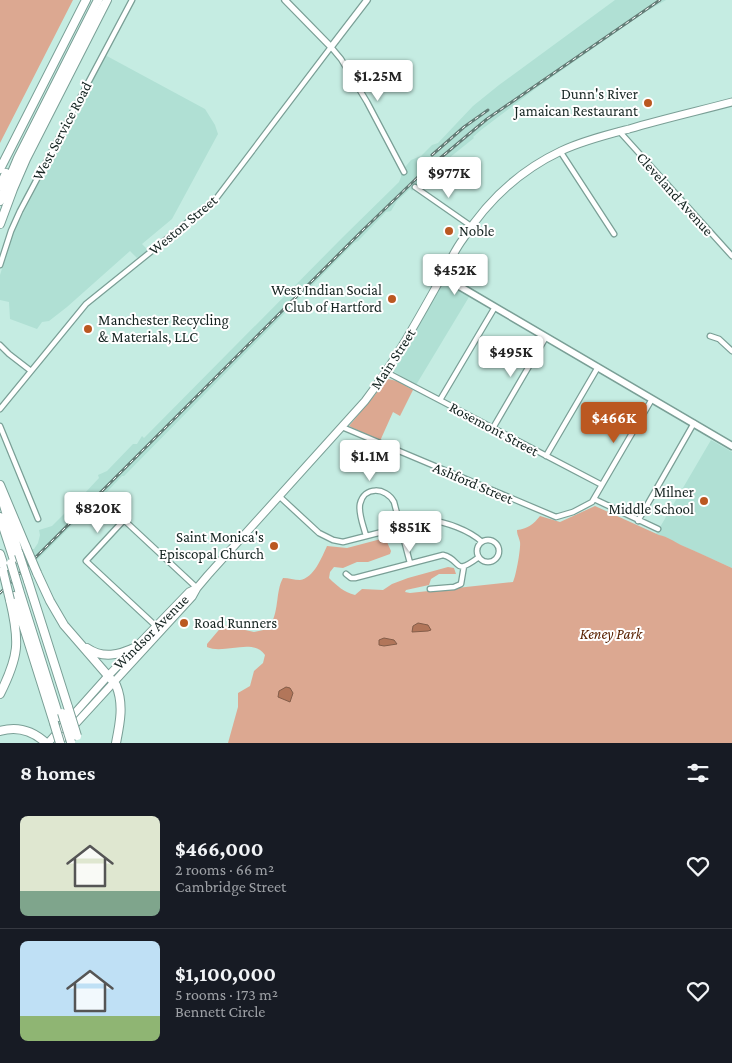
<!DOCTYPE html>
<meta charset="utf-8">
<style>
:root{--surface:#171b24;--page:#242831;--text:#f1f3f6;--muted:#9ea1a6;--line:#363941;--accent:#bb5821}
body{margin:0;font-family:"Crimson Pro",serif;background:var(--page);color:var(--text);height:100vh;display:flex;flex-direction:column;font-size:19px;white-space:nowrap}
*{box-sizing:border-box;margin:0}
p{font-size:16px;color:var(--muted)}
.icon{flex:none;width:28px;height:28px;fill:none;stroke:currentColor;stroke-width:2;stroke-linecap:round;stroke-linejoin:round}
.map{position:relative;height:743px;overflow:hidden}
.details{display:flex;flex-direction:column;background:var(--surface);flex:1}
.details>*{flex:none}
.price{position:absolute;translate:-50% -42px;padding:0 11px;border-radius:5px;background:#fff;color:#222;font-size:16px;line-height:32px;filter:drop-shadow(0 1px 2px #0008)}
.price::after{content:'';position:absolute;left:50%;top:30px;width:15px;height:11px;margin-left:-8px;background:inherit;clip-path:polygon(0 0,100% 0,50% 100%)}
.price.current{background:var(--accent);color:#fff}
ul{padding:0;list-style:none}
li{display:flex;align-items:center;gap:15px;height:125px;padding:0 20px}
li+li{border-top:1px solid var(--line)}
li span{display:grid;place-items:center;flex:none;width:140px;height:100px;border-radius:8px;color:#555}
li>.icon{margin-inline-start:auto}
span .icon{width:60px;height:60px;fill:#fffc;stroke-width:1}
li b{font-size:21px}
h2{display:flex;justify-content:space-between;align-items:center;height:60px;padding:0 20px;font-size:21px}
.map>svg:first-child{display:block}
.built{fill:#b0e0d4}
.green{fill:#dca891}
.water{fill:#b2765a;stroke:#835d49}
.lines{fill:none;stroke-linecap:round;stroke-linejoin:round}
.minor-casing{stroke:#7a9f96;stroke-width:7}
.tertiary-casing{stroke:#7a9f96;stroke-width:8}
.secondary-casing{stroke:#7a9f96;stroke-width:9}
.primary-casing{stroke:#7a9f96;stroke-width:9}
.motorway-casing{stroke:#7a9f96;stroke-width:10}
.minor{stroke:#fff;stroke-width:4.5}
.tertiary{stroke:#fff;stroke-width:5.5}
.secondary{stroke:#fff;stroke-width:6}
.primary{stroke:#fff;stroke-width:7}
.motorway{stroke:#fff;stroke-width:8}
.rail-casing{stroke:#637c76;stroke-width:3}
.rail{stroke:#fff;stroke-width:1;stroke-dasharray:4;stroke-linecap:butt}
.motorway-bridge-casing{stroke:#7a9f96;stroke-width:10;stroke-linecap:butt}
.motorway-bridge{stroke:#fff;stroke-width:8}
.poi-dot{fill:#bb5821;stroke:#fff;stroke-width:2}
.labels{text-anchor:middle;dominant-baseline:central;stroke-width:4;stroke-linejoin:round;paint-order:stroke}
.poi-label{font-size:15px;fill:#152421;stroke:#fff;text-anchor:end}
.street-label{font-size:15px;fill:#152421;stroke:#fff}
.park-label{font-size:15px;font-style:italic;fill:#592100;stroke:#fff}
</style>
<div class="map">
<svg width="732" height="743" viewBox="0 0 732 743">
<rect width="100%" height="100%" fill="#c5ece2"/>
<!-- built -->
<path class="built" d="M615,0H666L645,12L535,89L481,130L473,137L474,138L424,178L412,191L410,189L397,201L391,211L386,212L358,241L354,243L124,476H122L87,513L74,523L36,561L31,549H34L38,543L40,535L39,530L52,526L80,498L82,494H84L99,478L98,475L107,471L133,444H137L142,436L144,438L343,237L399,182L401,177V172L411,160L421,156L432,145L438,143L473,106L499,85Z
M105,55L205,109L215,125L218,134L172,219L142,244L148,250L137,258L130,251L67,307L49,321L42,322L37,329L10,319L9,302L0,300V275L14,231Z
M444,283H447L469,297L416,385L393,371L442,285Z
M711,440L732,452V568L656,534Z"/>
<!-- green -->
<path class="green" d="M0,0H73L0,143Z
M388,379L397,381L413,390L400,416L393,412L380,441L349,426Z
M595,506L659,535C668,537 673,541 681,545C699,553 715,560 732,568V743H228L238,707V693L250,686L254,671L263,663L265,655C253,637 224,655 207,647V644L223,625L254,632L268,629C280,613 275,592 283,578C289,578 294,580 300,580C314,578 322,557 327,546L347,548L381,539L387,542L391,551L390,554L368,562H357L343,568L334,567L330,572L329,578C337,586 344,592 355,595L362,589L383,590L392,584L408,578L448,567L454,568L456,574H439L431,579L429,585L406,590L405,592L410,593L513,582C516,576 521,548 520,542C519,537 517,535 517,530C527,529 534,524 540,516L560,522Z"/>
<!-- water -->
<path class="water" d="M418,623L428,625L431,630L428,631L412,632L413,626Z
M384,638L394,640L397,644L384,646L379,645V640Z
M286,687L290,688L293,693L290,702L278,697L279,691Z"/>
<g class="lines">
<!-- minor casing -->
<g class="minor-casing">
<path id="minor" d="M619,131L732,256
M560,151L614,234
M415,187L471,226
M0,265L11,231L20,211L132,0
M710,336L719,339L732,351
M0,345L9,354L31,371
M386,372L602,485
M440,400L495,307
M0,409L86,304L215,200L331,47L341,59L367,102L404,172
M0,426L38,519
M342,427L556,517L573,512L592,502L652,399
M493,428L546,337
M546,456L598,367
M279,496L319,533L333,540L343,542L429,520C446,522 469,530 482,542
M594,499L658,529
M638,521L694,423
M366,536C364,527 358,514 360,504C364,486 386,487 394,502L410,563
M477 551a11 11 0 1 1 22 0a11 11 0 1 1-22 0Z
M346,574L351,578H355L443,555C463,560 452,577 479,557
M430,589L454,587L461,584L464,566
M158,628L86,561L124,520L197,588"/>
</g>
<!-- tertiary casing -->
<g class="tertiary-casing">
<path id="tertiary" d="M285,0L331,47L367,0"/>
</g>
<!-- secondary casing -->
<g class="secondary-casing">
<path id="secondary" d="M442,276L732,446"/>
</g>
<!-- primary casing -->
<g class="primary-casing">
<path id="primary" d="M48,743L107,677L189,592L197,588
M58,743L192,597L197,588L208,575L365,401C394,363 417,321 441,278C448,265 454,251 463,239C487,201 521,170 561,151C582,141 606,135 629,129C663,119 698,111 732,102"/>
</g>
<!-- motorway casing -->
<g class="motorway-casing">
<path id="motorway" d="M0,169L86,0
M0,186L6,173
M0,201L18,158L98,0
M0,224L13,189L26,159L107,0
M0,485L26,547
M2,499L19,554
M0,517L14,560
M0,554L5,569
M37,573L50,601L64,625L116,685C124,704 120,723 116,743
M28,581L68,707
M19,590L59,717
M14,596L54,723
M87,648C103,659 119,655 136,647
M0,694C19,656 20,642 10,600
M0,731C17,726 33,731 46,743"/>
</g>
<!-- minor -->
<use href="#minor" class="minor"/>
<!-- tertiary -->
<use href="#tertiary" class="tertiary"/>
<!-- secondary -->
<use href="#secondary" class="secondary"/>
<!-- primary -->
<use href="#primary" class="primary"/>
<!-- motorway -->
<use href="#motorway" class="motorway"/>
<!-- rail casing -->
<g class="rail-casing">
<path id="rail" d="M432,155L464,127L488,110
M0,593L364,229L420,175L487,119L660,0"/>
</g>
<!-- rail -->
<use href="#rail" class="rail"/>
<!-- motorway-bridge casing -->
<g class="motorway-bridge-casing">
<path id="motorway-bridge" d="M26,547L37,573
M19,554L28,581
M11,563L19,590
M3,571L10,600
M68,707L77,736
M62,713L71,742
M54,723L60,743"/>
</g>
<!-- motorway-bridge -->
<use href="#motorway-bridge" class="motorway-bridge"/>
</g>
<!-- markers -->
<g class="poi-dot">
<circle cx="648" cy="103" r="5"/>
<circle cx="449" cy="231" r="5"/>
<circle cx="392" cy="299" r="5"/>
<circle cx="88" cy="329" r="5"/>
<circle cx="704" cy="501" r="5"/>
<circle cx="274" cy="546" r="5"/>
<circle cx="184" cy="623" r="5"/>
</g>
<g class="labels">
<!-- poi labels -->
<g class="poi-label">
<text x="638" y="94">Dunn's River<tspan x="638" dy="17">Jamaican Restaurant</tspan></text>
<text x="459" y="231" text-anchor="start">Noble</text>
<text x="382" y="290">West Indian Social<tspan x="382" dy="17">Club of Hartford</tspan></text>
<text x="98" y="320" text-anchor="start">Manchester Recycling<tspan x="98" dy="17">&amp; Materials, LLC</tspan></text>
<text x="694" y="492">Milner<tspan x="694" dy="17">Middle School</tspan></text>
<text x="264" y="537">Saint Monica's<tspan x="264" dy="17">Episcopal Church</tspan></text>
<text x="194" y="623" text-anchor="start">Road Runners</text>
</g>
<!-- street labels -->
<g class="street-label">
<text transform="translate(62 131) rotate(-62)">West Service Road</text>
<text transform="translate(675 194) rotate(48)">Cleveland Avenue</text>
<text transform="translate(183 225) rotate(-40)">Weston Street</text>
<text transform="translate(393 359) rotate(-57)">Main Street</text>
<text transform="translate(494 429) rotate(28)">Rosemont Street</text>
<text transform="translate(473 483) rotate(23)">Ashford Street</text>
<text transform="translate(151 632) rotate(-45)">Windsor Avenue</text>
</g>
<!-- park labels -->
<g class="park-label">
<text x="611" y="634">Keney Park</text>
</g>
</g>
</svg>
<b class="price" style="left:378px;top:102px">$1.25M</b>
<b class="price" style="left:449px;top:199px">$977K</b>
<b class="price" style="left:455px;top:296px">$452K</b>
<b class="price" style="left:511px;top:378px">$495K</b>
<b class="price current" style="left:614px;top:444px">$466K</b>
<b class="price" style="left:370px;top:482px">$1.1M</b>
<b class="price" style="left:98px;top:534px">$820K</b>
<b class="price" style="left:410px;top:553px">$851K</b>
</div>
<section class="details">
<h2>8 homes<svg class="icon" aria-label="filters" viewBox="0 0 24 24"><path d="M4 7h16M4 17h16"/><circle cx="9" cy="7" r="2"/><circle cx="15" cy="17" r="2"/></svg></h2>
<ul>
<li><span style="background:linear-gradient(#dfe7d0 75%,#7fa58c 0)"><svg class="icon" aria-label="home" viewBox="0 0 24 24"><path d="M3 11l9-7 9 7M6 9v11h12V9"/></svg></span><div><b>$466,000</b><p>2 rooms · 66 m²</p><p>Cambridge Street</p></div><svg class="icon" aria-label="heart" viewBox="0 0 24 24"><path d="M12 20l-8-8c-3-5 5-10 8-4 3-6 11-1 8 4z"/></svg></li>
<li><span style="background:linear-gradient(#bfe0f5 75%,#8fb573 0)"><svg class="icon" aria-label="home" viewBox="0 0 24 24"><path d="M3 11l9-7 9 7M6 9v11h12V9"/></svg></span><div><b>$1,100,000</b><p>5 rooms · 173 m²</p><p>Bennett Circle</p></div><svg class="icon" aria-label="heart" viewBox="0 0 24 24"><path d="M12 20l-8-8c-3-5 5-10 8-4 3-6 11-1 8 4z"/></svg></li>
</ul>
</section>
